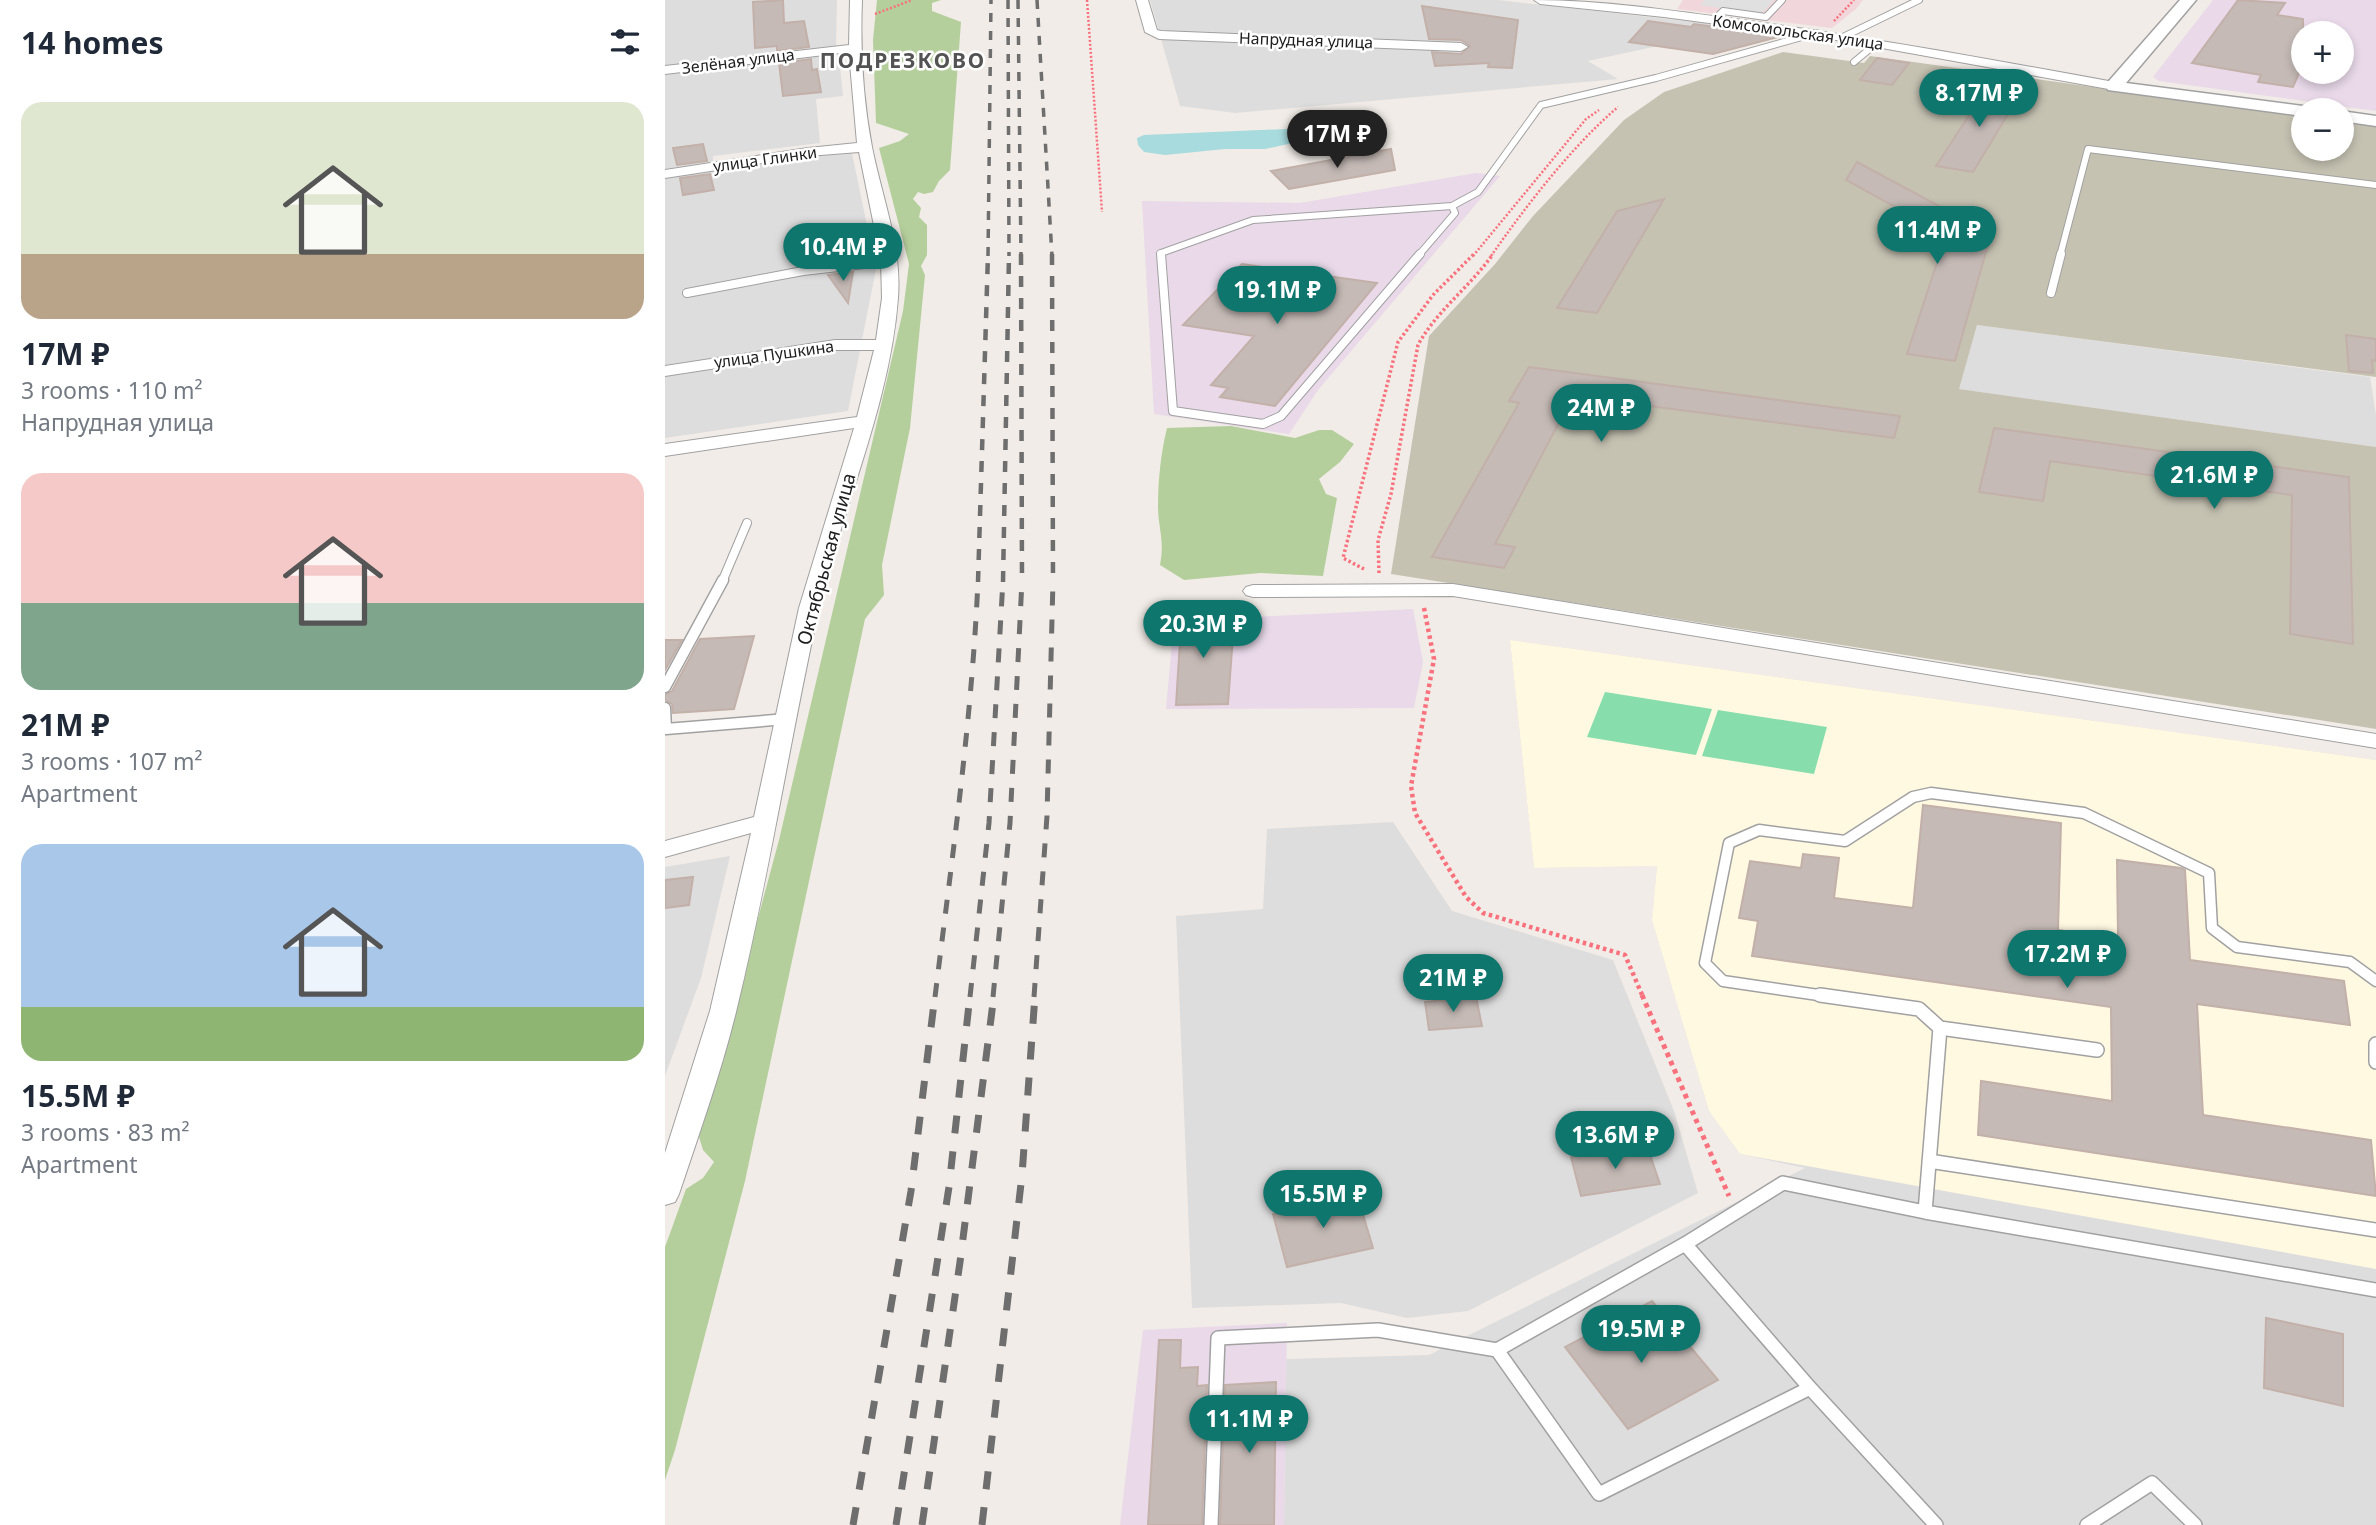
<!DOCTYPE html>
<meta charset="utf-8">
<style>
:root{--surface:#fff;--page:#f2f2f3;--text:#1f2937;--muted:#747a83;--accent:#0f766e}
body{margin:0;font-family:"Noto Sans",sans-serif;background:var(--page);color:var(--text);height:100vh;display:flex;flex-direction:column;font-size:26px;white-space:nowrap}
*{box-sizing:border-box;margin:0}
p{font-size:23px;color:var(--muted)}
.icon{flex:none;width:38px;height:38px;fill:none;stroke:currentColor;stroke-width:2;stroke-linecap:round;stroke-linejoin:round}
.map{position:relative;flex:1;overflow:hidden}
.panel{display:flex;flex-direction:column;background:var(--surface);width:665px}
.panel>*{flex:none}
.buttons{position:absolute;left:1626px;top:21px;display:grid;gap:14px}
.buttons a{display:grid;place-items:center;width:63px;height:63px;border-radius:50%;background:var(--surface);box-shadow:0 4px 10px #0003;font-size:35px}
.price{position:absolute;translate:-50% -60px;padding:0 16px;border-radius:24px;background:var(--accent);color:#fff;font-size:23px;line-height:46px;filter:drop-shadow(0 2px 4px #0008)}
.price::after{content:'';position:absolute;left:50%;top:42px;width:21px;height:16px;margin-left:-10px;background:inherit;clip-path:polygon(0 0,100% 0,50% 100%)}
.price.current{background:#222;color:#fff}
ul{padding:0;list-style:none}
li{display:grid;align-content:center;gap:14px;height:371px;padding:0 21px}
li span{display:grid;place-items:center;height:217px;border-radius:21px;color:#555}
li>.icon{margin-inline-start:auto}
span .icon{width:126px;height:126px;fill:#fffc;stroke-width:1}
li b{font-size:30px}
h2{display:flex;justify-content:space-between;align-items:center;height:84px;padding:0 21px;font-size:30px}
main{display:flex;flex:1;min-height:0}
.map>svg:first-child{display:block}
.residential{fill:#dedddd}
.commercial{fill:#f1d7db}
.industrial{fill:#e9d9e9;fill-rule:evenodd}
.education{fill:#fff9e2}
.construction{fill:#c5c2b2}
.forest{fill:#b5cf9c}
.pitch{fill:#87deac}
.parking{fill:#e0e0e0}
.water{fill:#a8dbdd}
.building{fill:#c5bab6;stroke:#c2b0a9;stroke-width:2}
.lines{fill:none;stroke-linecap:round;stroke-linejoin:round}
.service-far3-casing{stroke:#a1a1a1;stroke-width:8}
.service-far2-casing{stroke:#a1a1a1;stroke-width:10}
.service-far1-casing{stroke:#a1a1a1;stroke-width:13}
.service-casing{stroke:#a1a1a1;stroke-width:16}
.minor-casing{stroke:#a1a1a1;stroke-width:2}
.tertiary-casing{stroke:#a1a1a1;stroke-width:3}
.path-far3{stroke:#f8717c;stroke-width:2.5;stroke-dasharray:2 2;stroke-linecap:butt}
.path-far2{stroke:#f8717c;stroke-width:3.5;stroke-dasharray:2.5 2.5;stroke-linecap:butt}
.path-far1{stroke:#f8717c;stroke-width:4.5;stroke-dasharray:3.5 3.5;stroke-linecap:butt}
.path{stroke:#f8717c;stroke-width:5;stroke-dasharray:4.5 4.5;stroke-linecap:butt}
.service-far3{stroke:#fff;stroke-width:6}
.service-far2{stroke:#fff;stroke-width:8}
.service-far1{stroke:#fff;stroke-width:10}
.service{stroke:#fff;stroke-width:13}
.minor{fill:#fff;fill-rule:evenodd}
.tertiary{fill:#fff;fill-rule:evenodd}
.rail-far3{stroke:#6e6e6e;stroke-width:3.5;stroke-dasharray:9 9;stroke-linecap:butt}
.rail-far2{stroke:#6e6e6e;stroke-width:4.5;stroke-dasharray:11 11;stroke-linecap:butt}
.rail-far1{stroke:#6e6e6e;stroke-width:5;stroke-dasharray:14 14;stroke-linecap:butt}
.rail{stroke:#6e6e6e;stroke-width:7;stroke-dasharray:18 18;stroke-linecap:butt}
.labels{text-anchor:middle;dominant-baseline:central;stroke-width:5;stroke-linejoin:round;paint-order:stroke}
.far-street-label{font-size:16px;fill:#202020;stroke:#fff}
.street-label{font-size:19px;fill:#202020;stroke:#fff}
.far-district-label{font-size:21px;font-weight:bold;letter-spacing:2px;fill:#535353;stroke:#fff}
</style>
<main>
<section class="panel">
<h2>14 homes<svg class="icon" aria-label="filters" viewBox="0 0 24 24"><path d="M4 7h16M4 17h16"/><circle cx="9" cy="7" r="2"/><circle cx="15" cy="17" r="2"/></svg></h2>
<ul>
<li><span style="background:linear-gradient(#dfe7d0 70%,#b9a48a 0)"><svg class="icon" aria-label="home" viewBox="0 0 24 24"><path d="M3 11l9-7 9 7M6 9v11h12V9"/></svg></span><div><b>17M ₽</b><p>3 rooms · 110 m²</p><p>Напрудная улица</p></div></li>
<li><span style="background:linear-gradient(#f6c9c9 60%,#7fa58c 0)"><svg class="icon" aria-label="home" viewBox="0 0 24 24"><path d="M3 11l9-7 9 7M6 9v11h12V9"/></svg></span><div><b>21M ₽</b><p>3 rooms · 107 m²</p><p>Apartment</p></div></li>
<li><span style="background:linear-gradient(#a9c7e8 75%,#8fb573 0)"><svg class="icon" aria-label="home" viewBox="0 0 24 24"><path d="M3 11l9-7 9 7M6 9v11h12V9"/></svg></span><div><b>15.5M ₽</b><p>3 rooms · 83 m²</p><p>Apartment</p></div></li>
</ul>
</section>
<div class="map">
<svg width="1711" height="1525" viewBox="0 0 1711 1525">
<rect width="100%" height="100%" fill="#f1ece7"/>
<!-- residential -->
<path class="residential" d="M0,0H172L171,47L0,66Z
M485,0H833L1056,25L1049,34L923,61L953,79L570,113L515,106Z
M162,54L174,57L178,96L151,99L155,143L48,156V162L0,169V73Z
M187,153L211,269L183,411L0,438V178L147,156Z
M1312,325L1705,377L1711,415V447L1293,389Z
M845,640L1711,760V1525H619L621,1359L764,1355L1140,1168L1075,1154L1044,1111L987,920L992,866L869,868Z
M728,822L787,911L948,960L1009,1111L1033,1193L803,1311L742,1318L676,1303L527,1308L511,916L598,909L602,829Z
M65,856L36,978L0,1076V867Z"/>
<!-- commercial -->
<path class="commercial" d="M1018,0H1198L1191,9L1167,28L1012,9Z"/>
<!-- industrial -->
<path class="industrial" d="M1548,0H1711V111L1494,81L1488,77ZM1638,33H1676V72H1638Z
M811,173L835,176L653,390L624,434L489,414L477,201L635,203Z
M748,609L758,662L749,708L501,709L509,621Z
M622,1323L619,1525H455L478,1330Z"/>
<!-- education -->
<path class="education" d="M845,640L1711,760V1269L1075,1154L1044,1111L987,920L992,866L869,868Z"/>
<!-- construction -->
<path class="construction" d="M1118,52L1199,63L1205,56L1638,116V149H1676L1677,121L1711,126V377L1312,325L1294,389L1711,447V729L726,574L764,336L830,264L868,216L959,120L999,92Z"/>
<!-- forest -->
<path class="forest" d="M212,0H276L267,3V11L296,22L285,170L274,181L268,192L259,194L253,192L248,199L256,208L254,217L262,225V255L256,266L260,275L245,428L217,565L219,595L200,619L80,1181L10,1450L0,1480V1247L21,1189L38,1178L49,1162L38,1150L34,1137L114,840L238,311L244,264L214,148L235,141L244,134L211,123L208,40Z
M566,426L630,438L654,430H667L689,444L675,462L654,479L661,494L672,498L658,576L595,573L519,580L495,565C500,539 493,529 493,505C493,480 496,452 502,428Z"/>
<!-- pitch -->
<path class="pitch" d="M940,692L1047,709L1031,755L922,737Z
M1053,710L1162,727L1149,774L1037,756Z"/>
<!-- parking -->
<path class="parking" d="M1040,0H1109L1096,14L1035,5Z"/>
<!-- water -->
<path class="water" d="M644,128L646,139L600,149H560L500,155L479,152L473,145L472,138L479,135Z"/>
<!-- building -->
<path class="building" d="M118,0L119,23L139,21L144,47L112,51V46L90,48L88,2Z
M1573,0L1620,3L1612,15L1638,19V64L1628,87L1593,82L1596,75L1527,63Z
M757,6L853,20L847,68L823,67L824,63L770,66L767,52L796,54L805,46L796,40L764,39Z
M983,21L1026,27L1029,24L1117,36L1048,54L964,42Z
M1212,58L1244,63L1227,85L1195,80Z
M146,59L147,70L152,69L156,92L118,96L114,63Z
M1323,86L1357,91L1308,172L1271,166Z
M38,144L42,161L12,165L8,148Z
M726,149L730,170L624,189L606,171Z
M1192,162L1326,234L1290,361L1242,354L1281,235L1181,180Z
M45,174L49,190L18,195L15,178Z
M999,199L932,313L892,308L952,211Z
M169,239L184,259L155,262L142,245Z
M577,264L712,283L610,406L555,397L563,388L546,385L589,336L518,325Z
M188,272L183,303L163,275Z
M1681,335L1711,339V361L1707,360L1708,373L1684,371Z
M864,367L1235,416L1229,438L908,396L830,544L850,547L839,568L767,557L854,403L844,401Z
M1329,428L1684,477L1688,644L1625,634L1627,495L1385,461L1378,501L1314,492Z
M543,601L547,637L568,636L563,704L511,705L516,625L521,624L520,603Z
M89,636L69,709L8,713L7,704L0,700V695L7,691L35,639Z
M0,640H17L0,670Z
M1258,805L1396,823L1393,930L1453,939L1452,860L1516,868L1520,870L1525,960L1679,981L1685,1025L1532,1004L1538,1115L1706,1140L1711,1196L1313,1135L1316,1081L1447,1101L1446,1007L1087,956L1093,921L1074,918L1085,861L1136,868L1138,854L1174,858L1169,898L1248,908Z
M28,877L24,905L0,908V880Z
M811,997L817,1026L764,1030L760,1002Z
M982,1146L995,1184L916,1196L906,1157Z
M691,1191L708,1248L622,1267L608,1214L657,1203L656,1199Z
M987,1301L1053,1380L963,1429L900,1347Z
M1601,1318L1678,1334V1406L1599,1388Z
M494,1340H516L515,1368L533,1367L532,1386L542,1385L537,1525H483Z
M611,1382L609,1525H555L560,1385Z"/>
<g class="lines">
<!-- service-far3 casing -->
<g class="service-far3-casing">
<path id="service-far3" d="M1050,19L1058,11L1101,17L1117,0
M1178,37L1254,0
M1189,62L1212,43
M787,206L813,192L876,105L991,78L1151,33
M496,256V253L588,220L787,206
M753,256L790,213L787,206
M1395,256L1423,149L1711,185"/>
</g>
<!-- service-far2 casing -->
<g class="service-far2-casing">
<path id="service-far2" d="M496,254L508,411L598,424L616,416L755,254
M22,293L138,271L226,261
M1386,293L1396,254
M57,582L82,523"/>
</g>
<!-- service-far1 casing -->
<g class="service-far1-casing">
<path id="service-far1" d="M0,687L58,580
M0,708L1,729L122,719
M1167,997L1058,981L1040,963L1064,843L1094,830L1180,841L1248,797L1266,793L1419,813L1544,873L1547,928L1572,947L1685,962L1711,981"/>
</g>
<!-- service casing -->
<g class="service-casing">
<path id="service" d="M1155,995L1254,1009L1275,1028
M1711,1044V1062
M1264,1161L1711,1230
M1260,1212L1275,1028L1432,1050
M1020,1244L1145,1388L1271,1525
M1145,1388L934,1494L832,1350L1020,1244L1118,1183L1260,1212L1711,1290
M546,1525L553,1338L713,1330L832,1350
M1422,1525L1487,1483L1530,1525"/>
</g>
<!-- minor casing -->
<g class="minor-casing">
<path id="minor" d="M185,0H197C195,49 198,99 207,147C217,198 237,246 233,298C225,405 178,505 154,608C124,744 104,877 71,1012C56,1073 34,1134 14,1194L10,1202L0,1205V1153L45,1011L86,833L0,857V841L89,817L134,608L189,428L0,456V444L192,417L209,350H170L0,376V366L170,340H211L217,298L216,260L194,152L143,156L0,178V170L143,148L192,143L184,52L0,74V66L184,45Z
M471,0H483L492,30L496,31L796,43L803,47L796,51L494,39L480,32Z
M869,0C936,0 1003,10 1070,19C1197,36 1323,59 1449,82L1456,86L1449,90L1178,41L999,17L875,4Z
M788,584L1711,734V748L788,596L588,597L581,595L578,591L581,587L588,585Z"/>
</g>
<!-- tertiary casing -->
<g class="tertiary-casing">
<path id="tertiary" d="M1515,0H1531L1461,83L1638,106L1646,110H1638V116L1443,90L1441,86L1443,82Z
M1676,111L1711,116V126L1676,121Z"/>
</g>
<!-- path-far3 -->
<path class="path-far3" d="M422,0L437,212
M210,14L247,0
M1169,21L1189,0
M808,256L921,119L934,110
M826,256C861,206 907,146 953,107"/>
<!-- path-far2 -->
<path class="path-far2" d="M699,569L678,558L733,342L768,295L809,254
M714,573L713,540L726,494L753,345C772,310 805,287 828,254"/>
<!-- path-far1 -->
<path class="path-far1" d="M759,608L769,659L746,786L750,813L801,897L818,913L960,955L978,997"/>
<!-- path -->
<path class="path" d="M977,995L1064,1196"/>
<!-- service-far3 -->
<use href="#service-far3" class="service-far3"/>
<!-- service-far2 -->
<use href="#service-far2" class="service-far2"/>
<!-- service-far1 -->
<use href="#service-far1" class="service-far1"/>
<!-- service -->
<use href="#service" class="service"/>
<!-- minor -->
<use href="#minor" class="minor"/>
<!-- tertiary -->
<use href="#tertiary" class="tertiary"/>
<!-- rail-far3 -->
<path class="rail-far3" d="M343,0L344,256
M353,0L356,256
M372,0L387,256
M323,256L326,0"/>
<!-- rail-far2 -->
<path class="rail-far2" d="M356,254L357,582
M387,254L388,582
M313,582L323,254
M338,582L344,254"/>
<!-- rail-far1 -->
<path class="rail-far1" d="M270,997C287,858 307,719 313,580
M305,997L324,823L338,580
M328,997L345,823L357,580
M369,997L382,816L388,580"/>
<!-- rail -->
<path class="rail" d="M188,1525L246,1191L270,995
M231,1525L284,1187L305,995
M257,1525L295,1262L329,995
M317,1525L357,1175L370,995"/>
</g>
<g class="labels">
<!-- far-street labels -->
<g class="far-street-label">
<text transform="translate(1133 32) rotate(8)">Комсомольская улица</text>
<text transform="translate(641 40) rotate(2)">Напрудная улица</text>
<text transform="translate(73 61) rotate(-7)">Зелёная улица</text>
<text transform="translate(100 159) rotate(-8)">улица Глинки</text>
<text transform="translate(109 354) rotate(-8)">улица Пушкина</text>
</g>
<!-- street labels -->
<g class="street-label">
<text transform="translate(161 559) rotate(-75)">Октябрьская улица</text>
</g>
<!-- far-district labels -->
<g class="far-district-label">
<text x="238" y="60">ПОДРЕЗКОВО</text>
</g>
</g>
</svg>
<div class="buttons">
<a>+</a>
<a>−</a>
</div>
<b class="price" style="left:1314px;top:129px">8.17M ₽</b>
<b class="price current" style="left:672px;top:170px">17M ₽</b>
<b class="price" style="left:1272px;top:266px">11.4M ₽</b>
<b class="price" style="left:178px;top:283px">10.4M ₽</b>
<b class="price" style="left:612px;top:326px">19.1M ₽</b>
<b class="price" style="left:936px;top:444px">24M ₽</b>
<b class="price" style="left:1549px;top:511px">21.6M ₽</b>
<b class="price" style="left:538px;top:660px">20.3M ₽</b>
<b class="price" style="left:1402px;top:990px">17.2M ₽</b>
<b class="price" style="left:788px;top:1014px">21M ₽</b>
<b class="price" style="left:950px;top:1171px">13.6M ₽</b>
<b class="price" style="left:658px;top:1230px">15.5M ₽</b>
<b class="price" style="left:976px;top:1365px">19.5M ₽</b>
<b class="price" style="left:584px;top:1455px">11.1M ₽</b>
</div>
</main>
